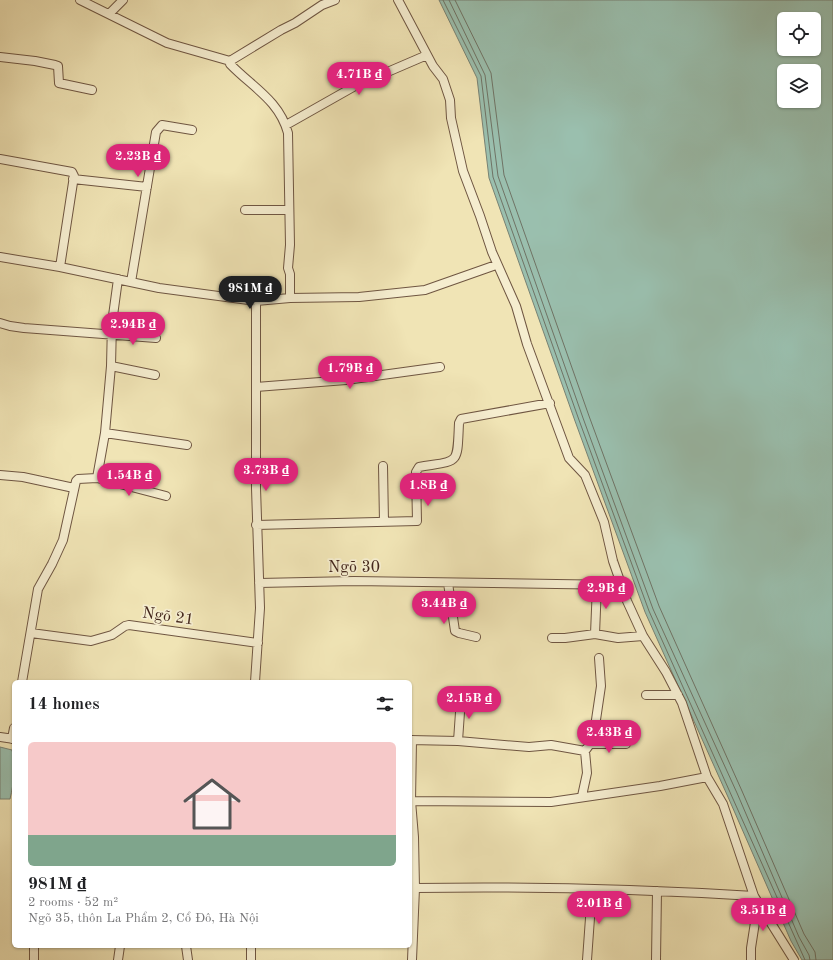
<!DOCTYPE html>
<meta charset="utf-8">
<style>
:root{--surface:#fff;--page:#f2f2f2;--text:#202124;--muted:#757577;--line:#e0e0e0;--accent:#db2777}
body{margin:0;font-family:"Old Standard TT",serif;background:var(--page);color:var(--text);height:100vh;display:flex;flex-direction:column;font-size:15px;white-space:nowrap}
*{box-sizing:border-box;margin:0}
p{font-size:13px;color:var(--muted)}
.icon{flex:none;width:22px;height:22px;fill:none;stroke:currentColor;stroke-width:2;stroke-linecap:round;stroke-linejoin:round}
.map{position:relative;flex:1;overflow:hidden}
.details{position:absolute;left:12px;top:680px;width:400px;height:268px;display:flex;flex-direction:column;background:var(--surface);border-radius:6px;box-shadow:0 1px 3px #0004}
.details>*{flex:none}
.tools{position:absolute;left:777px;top:12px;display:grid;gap:8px}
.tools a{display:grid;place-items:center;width:44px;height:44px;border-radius:6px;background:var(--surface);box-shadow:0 1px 3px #0004;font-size:20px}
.price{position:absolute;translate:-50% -34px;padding:0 9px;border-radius:14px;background:var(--accent);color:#fff;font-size:13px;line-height:26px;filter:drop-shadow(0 1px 2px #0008)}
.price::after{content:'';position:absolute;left:50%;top:24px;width:12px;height:9px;margin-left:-6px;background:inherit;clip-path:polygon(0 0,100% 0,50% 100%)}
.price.current{background:#222;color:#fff}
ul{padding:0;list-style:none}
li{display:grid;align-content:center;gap:8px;height:212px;padding:0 16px}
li+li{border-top:1px solid var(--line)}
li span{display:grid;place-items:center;height:124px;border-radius:6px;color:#555}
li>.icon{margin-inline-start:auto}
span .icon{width:72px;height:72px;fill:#fffc;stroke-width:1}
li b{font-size:17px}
h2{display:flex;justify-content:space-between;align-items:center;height:48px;padding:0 16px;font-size:17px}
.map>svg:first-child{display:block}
.water{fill:#9abfae;stroke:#788274;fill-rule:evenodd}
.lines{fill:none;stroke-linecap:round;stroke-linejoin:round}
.shore{stroke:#6f7365;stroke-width:1}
.street-casing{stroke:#6f5642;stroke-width:10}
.street{stroke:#f5edcf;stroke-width:8}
.labels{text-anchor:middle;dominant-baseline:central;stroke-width:3.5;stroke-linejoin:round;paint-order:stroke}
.street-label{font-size:16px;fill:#44271c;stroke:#f5edcf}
</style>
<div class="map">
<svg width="833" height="960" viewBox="0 0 833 960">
<rect width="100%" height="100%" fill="#f0e4b5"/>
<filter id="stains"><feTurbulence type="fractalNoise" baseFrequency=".005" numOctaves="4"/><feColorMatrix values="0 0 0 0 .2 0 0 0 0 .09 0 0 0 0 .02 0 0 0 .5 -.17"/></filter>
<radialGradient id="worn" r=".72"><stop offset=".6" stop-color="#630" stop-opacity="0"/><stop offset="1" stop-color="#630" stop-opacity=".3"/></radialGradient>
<!-- water -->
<path class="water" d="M439,0H833V960H802L791,941L728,797L645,612L575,421L489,178L477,78ZM784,19H814V49H784ZM784,71H814V101H784Z
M0,747L12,750C16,766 14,782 10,799H0Z"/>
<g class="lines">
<!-- shore -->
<path class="shore" d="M443,0L481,76L493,177L579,420L649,611L805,960
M449,0L485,75L498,176L583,418L653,609L737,793L799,937L809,955L810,960
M455,0L491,73L504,175L589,416L659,606L742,791L804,934L815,952L816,960"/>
<!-- street casing -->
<g class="street-casing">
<path id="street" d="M80,0L167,43L230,61
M398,0L433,66L443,79L450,100L451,118L463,171L480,216L492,252L516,306L527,344L569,458L585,475L604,522L613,561L627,601L643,636L666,672L682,703L707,777L723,804L754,896L794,960
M109,14L123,0
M0,57L35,61L55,65L58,66L59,83L92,90
M286,125L355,86L427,55
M0,159L72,172L74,176L60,267
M73,179L147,187
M245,210H289
M0,257L60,267L159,288L256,301L290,298L359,297L425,290L496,265
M131,282L156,132L162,125L192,130
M290,298V274L288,268L290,245L288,133C279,100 252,87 230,64V61L281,30L295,23L322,5L335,0
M0,323L10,326L24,328L156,338
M111,366L155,375
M256,387L346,380L440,367
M105,433L187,445
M383,466L384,522
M0,475L23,477L74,488
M97,478L166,496
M256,525L417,521L416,472L419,467C460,460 457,466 459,423L461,419L550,403
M259,583L354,581L621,585
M448,583L455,631L459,633L476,637
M31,633L91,641L112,635L125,626L129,625L258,643
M595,634L597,585
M552,638H565L595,634L618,638L643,636
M22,682L38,589L52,564L63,540L76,481L78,479L97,478L105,433L111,366L112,323L118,279
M255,682L260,608L256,488V301
M646,695H678
M0,737L14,739
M12,739L14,728
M410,740L458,741L529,747L551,745L585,751
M458,741L461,698
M591,744H626
M582,796L587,773L585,751L593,740L601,686L599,658
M410,801L551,802L660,786L707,777
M415,888C528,886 641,889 754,896
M186,946L188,960
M34,960V946
M118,960L120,946
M251,960V946
M412,960L415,888L414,837L411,801L412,740
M587,960L592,890
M656,960L657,891
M751,960V948L758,903"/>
</g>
<!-- street -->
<use href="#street" class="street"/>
</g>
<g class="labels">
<!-- street labels -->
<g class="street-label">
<text x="354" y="568">Ngõ 30</text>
<text transform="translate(168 617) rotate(8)">Ngõ 21</text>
</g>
</g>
<rect width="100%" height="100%" filter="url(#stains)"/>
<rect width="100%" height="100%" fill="url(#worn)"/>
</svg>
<div class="tools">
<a><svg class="icon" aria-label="locate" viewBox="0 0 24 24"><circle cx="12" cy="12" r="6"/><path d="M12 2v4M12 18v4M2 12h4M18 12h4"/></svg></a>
<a><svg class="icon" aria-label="layers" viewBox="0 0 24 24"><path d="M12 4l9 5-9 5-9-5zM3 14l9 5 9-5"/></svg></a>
</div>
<b class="price" style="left:359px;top:96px">4.71B ₫</b>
<b class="price" style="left:138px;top:178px">2.23B ₫</b>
<b class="price current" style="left:250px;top:310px">981M ₫</b>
<b class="price" style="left:133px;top:346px">2.94B ₫</b>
<b class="price" style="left:350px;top:390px">1.79B ₫</b>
<b class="price" style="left:266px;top:492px">3.73B ₫</b>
<b class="price" style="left:129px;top:497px">1.54B ₫</b>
<b class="price" style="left:428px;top:507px">1.8B ₫</b>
<b class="price" style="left:606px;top:610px">2.9B ₫</b>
<b class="price" style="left:444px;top:625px">3.44B ₫</b>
<b class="price" style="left:469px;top:720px">2.15B ₫</b>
<b class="price" style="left:609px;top:754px">2.43B ₫</b>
<b class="price" style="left:599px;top:925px">2.01B ₫</b>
<b class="price" style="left:763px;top:932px">3.51B ₫</b>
<section class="details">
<h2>14 homes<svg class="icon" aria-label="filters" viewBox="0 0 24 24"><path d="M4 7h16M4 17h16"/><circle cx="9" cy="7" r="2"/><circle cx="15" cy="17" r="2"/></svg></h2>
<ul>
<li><span style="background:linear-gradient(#f6c9c9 75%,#7fa58c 0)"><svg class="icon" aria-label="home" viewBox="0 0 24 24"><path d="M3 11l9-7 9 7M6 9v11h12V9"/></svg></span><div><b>981M ₫</b><p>2 rooms · 52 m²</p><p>Ngõ 35, thôn La Phẩm 2, Cổ Đô, Hà Nội</p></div></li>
</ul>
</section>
</div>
